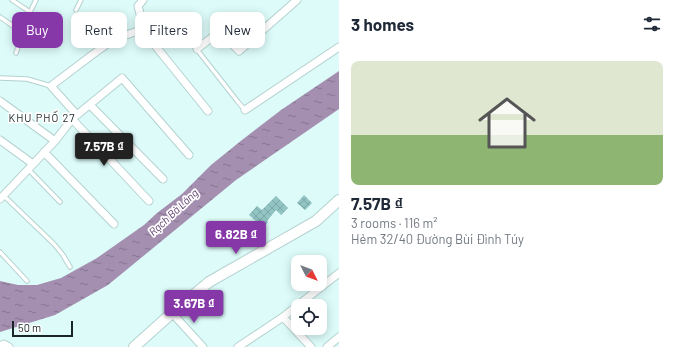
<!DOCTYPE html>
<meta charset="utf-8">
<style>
:root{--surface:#fff;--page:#f6f6f7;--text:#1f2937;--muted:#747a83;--line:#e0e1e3;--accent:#8638a9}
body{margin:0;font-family:Barlow,sans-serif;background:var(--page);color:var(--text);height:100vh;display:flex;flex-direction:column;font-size:15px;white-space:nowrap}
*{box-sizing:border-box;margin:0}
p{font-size:13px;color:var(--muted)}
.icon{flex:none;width:22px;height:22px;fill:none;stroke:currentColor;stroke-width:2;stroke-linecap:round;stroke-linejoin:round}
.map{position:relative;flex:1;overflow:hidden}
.drawer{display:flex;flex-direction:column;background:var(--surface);width:336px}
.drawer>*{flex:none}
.hud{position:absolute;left:12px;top:12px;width:267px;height:36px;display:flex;gap:8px}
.needle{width:26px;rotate:132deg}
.controls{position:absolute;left:291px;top:255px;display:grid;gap:8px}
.controls a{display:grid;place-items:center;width:36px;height:36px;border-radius:8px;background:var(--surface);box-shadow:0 2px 10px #0003;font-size:20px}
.scale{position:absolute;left:12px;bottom:10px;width:61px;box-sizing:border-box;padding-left:4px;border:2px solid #1a2525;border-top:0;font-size:11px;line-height:14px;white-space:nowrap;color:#1a2525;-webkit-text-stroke:3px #fff;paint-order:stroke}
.price{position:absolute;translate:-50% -34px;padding:0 9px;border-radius:4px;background:var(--accent);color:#fff;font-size:13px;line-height:26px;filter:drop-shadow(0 1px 2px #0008)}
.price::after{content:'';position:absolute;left:50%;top:24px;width:12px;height:9px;margin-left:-6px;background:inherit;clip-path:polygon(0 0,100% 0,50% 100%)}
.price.selected{background:#222;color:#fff}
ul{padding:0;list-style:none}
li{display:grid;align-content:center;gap:8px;height:212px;padding:0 12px}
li+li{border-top:1px solid var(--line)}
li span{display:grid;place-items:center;height:124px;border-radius:8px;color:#555}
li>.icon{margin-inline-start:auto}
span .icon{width:72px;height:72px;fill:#fffc;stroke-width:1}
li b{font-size:17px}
h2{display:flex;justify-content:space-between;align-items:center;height:48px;padding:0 12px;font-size:17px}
.chip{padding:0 14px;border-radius:8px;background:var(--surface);box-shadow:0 2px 10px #0003;font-size:14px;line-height:36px}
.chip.selected{background:var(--accent);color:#fff}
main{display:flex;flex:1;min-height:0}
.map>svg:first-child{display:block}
.water{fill:url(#water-ripples)}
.building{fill:url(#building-cross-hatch)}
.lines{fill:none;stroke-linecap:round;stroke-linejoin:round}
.lane-casing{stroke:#b4d2d0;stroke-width:5.5}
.street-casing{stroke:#b4d2d0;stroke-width:9}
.secondary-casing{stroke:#b4d2d0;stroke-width:12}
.lane{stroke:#fff;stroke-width:3.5}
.street{stroke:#fff;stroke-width:7}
.secondary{stroke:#fff;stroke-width:10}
.labels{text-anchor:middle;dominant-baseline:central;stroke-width:3.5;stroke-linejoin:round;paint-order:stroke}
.neighbourhood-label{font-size:11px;letter-spacing:1px;fill:#1a2525;stroke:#fff}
.water-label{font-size:11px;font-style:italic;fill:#5c3c6b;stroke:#fff}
</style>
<main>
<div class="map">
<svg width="339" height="347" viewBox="0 0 339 347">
<defs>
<pattern id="water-ripples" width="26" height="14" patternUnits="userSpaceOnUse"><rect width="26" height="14" fill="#a48fb0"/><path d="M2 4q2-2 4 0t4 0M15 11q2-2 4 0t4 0" fill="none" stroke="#85758f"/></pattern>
<pattern id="building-cross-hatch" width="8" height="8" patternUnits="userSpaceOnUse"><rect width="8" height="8" fill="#91c4c3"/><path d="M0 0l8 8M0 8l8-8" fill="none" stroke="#7ca8a7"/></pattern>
</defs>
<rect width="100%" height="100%" fill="#dcfbf9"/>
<!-- water -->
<path class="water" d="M339,71V109L236,180L108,285L55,315L0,332V281L18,285H37L61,278L97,258L144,225L157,213L182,194L211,165L242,140L281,110Z"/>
<!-- building -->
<path class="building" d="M304,195L312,203L305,210L297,203Z
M276,196L288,208L281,215L276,210L267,221L268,222L259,232L253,227L257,222L249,215L257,206L262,210Z"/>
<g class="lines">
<!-- lane casing -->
<g class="lane-casing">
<path id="lane" d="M12,0L30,12L36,0
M76,10L81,0
M0,17L23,33L16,53
M149,38L177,24L238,102L245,110
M0,78L27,79L51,86
M28,169L60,202
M3,195L54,244L63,255L70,267
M0,252L27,281"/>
</g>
<!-- street casing -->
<g class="street-casing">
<path id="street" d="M143,0L138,6L144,29L149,38L208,111
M197,49L220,31L239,51L297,0
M0,101L55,141
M90,105L163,179
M245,110L339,47
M77,115L51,86L92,55L114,39L144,29
M72,119L149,201
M0,140L33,164
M44,152L114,224
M0,199L55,141L72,119L122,78L189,155
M172,313L203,347
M283,317L311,347
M0,346L4,344L9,347
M238,347L283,317L339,273
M327,347L339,337"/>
</g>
<!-- secondary casing -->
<g class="secondary-casing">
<path id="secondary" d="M134,347L172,313L209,282L316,221L339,200"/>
</g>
<!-- lane -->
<use href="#lane" class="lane"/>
<!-- street -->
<use href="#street" class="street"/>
<!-- secondary -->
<use href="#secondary" class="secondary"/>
</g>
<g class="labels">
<!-- neighbourhood labels -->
<g class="neighbourhood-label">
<text x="42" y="117">KHU PHỐ 27</text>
</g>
<!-- water labels -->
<g class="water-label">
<text transform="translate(173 212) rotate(-43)">Rạch Bà Láng</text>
</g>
</g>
</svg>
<div class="controls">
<a><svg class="needle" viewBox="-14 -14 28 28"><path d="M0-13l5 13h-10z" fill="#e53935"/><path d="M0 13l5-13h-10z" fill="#747a83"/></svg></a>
<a><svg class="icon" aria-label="locate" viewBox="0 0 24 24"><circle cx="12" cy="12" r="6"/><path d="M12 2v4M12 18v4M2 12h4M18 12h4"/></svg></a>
</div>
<div class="scale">50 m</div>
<b class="price selected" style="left:104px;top:167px">7.57B ₫</b>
<b class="price" style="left:236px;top:255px">6.82B ₫</b>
<b class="price" style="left:194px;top:324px">3.67B ₫</b>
<div class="hud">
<a class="chip selected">Buy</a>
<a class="chip">Rent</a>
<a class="chip">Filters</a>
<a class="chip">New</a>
</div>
</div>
<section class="drawer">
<h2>3 homes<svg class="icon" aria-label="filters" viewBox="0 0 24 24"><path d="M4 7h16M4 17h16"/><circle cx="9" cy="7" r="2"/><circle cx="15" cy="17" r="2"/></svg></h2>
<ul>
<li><span style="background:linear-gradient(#dfe7d0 60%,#8fb573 0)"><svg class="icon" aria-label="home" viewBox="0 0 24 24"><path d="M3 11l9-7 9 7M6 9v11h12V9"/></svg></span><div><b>7.57B ₫</b><p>3 rooms · 116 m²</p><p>Hẻm 32/40 Đường Bùi Đình Túy</p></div></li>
</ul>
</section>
</main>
